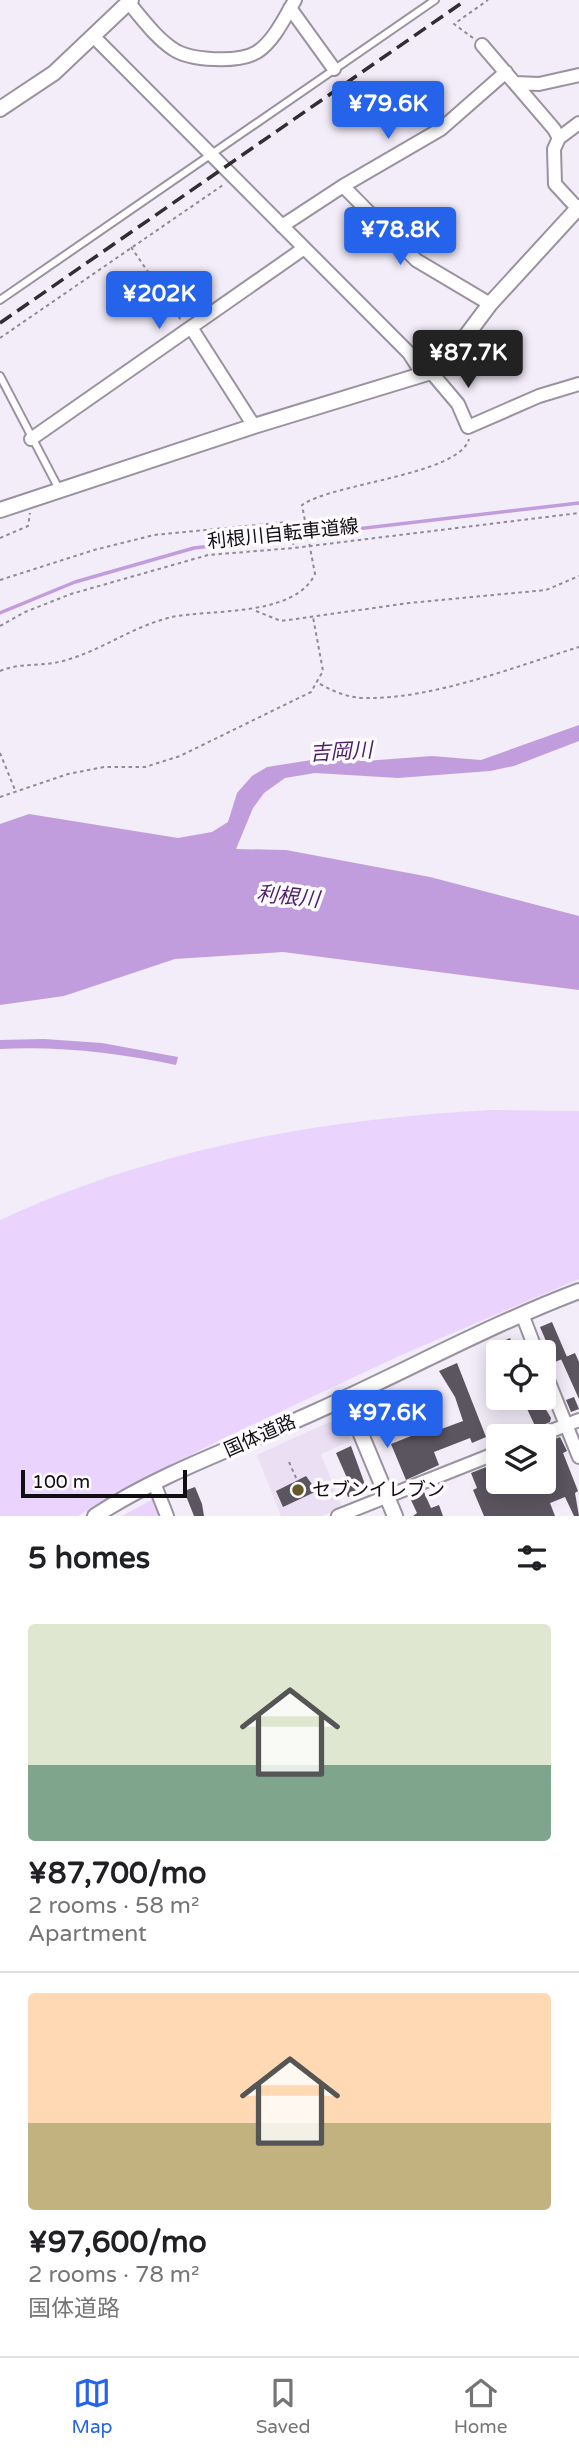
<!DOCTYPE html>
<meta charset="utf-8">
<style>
:root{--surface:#fff;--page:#f6f6f6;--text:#202124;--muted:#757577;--line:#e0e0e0;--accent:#2563eb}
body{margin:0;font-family:"Varela Round","Noto Sans JP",sans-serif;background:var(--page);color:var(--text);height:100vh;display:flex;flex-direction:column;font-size:26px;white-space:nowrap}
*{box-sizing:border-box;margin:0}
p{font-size:23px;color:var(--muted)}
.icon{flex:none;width:38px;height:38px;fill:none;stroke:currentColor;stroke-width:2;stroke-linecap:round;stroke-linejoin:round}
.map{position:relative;height:1516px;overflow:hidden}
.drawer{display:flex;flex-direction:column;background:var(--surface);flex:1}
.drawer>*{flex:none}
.buttons{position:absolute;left:486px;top:1340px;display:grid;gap:14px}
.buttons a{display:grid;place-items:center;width:70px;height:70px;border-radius:7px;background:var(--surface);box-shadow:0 4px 18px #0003;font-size:35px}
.scale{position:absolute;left:21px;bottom:18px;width:166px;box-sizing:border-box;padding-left:7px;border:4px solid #110e13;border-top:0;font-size:19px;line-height:24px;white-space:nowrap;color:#110e13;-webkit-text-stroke:5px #fdfbfe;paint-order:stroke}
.price{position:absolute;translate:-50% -60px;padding:0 16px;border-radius:7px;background:var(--accent);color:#fff;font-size:23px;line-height:46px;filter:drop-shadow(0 2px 4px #0008)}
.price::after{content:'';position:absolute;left:50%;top:42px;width:21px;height:16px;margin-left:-10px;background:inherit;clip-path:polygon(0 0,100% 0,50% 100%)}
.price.active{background:#222;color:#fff}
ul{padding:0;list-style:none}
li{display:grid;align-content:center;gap:14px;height:371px;padding:0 28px}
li+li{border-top:2px solid var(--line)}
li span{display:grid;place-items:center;height:217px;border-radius:7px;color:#555}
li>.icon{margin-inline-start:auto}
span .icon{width:126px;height:126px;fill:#fffc;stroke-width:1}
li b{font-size:30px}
h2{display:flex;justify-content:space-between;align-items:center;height:84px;padding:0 28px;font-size:30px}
.menu{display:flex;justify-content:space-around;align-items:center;height:98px;border-top:2px solid var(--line);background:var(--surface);font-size:19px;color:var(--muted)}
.menu a{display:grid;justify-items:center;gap:4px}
.menu .active{color:var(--accent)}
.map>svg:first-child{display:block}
.built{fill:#eadff3}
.green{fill:#ead3fc}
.water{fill:#c29dde}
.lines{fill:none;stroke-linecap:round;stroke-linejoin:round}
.stream{stroke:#c29dde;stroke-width:3.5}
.building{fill:#5b5560}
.service-casing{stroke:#9a939f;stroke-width:10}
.minor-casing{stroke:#9a939f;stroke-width:16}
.tertiary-casing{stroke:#9a939f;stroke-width:18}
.path{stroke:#908b94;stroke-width:2;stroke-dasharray:3.5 3.5;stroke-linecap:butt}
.service{stroke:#fff;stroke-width:6}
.minor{stroke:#fff;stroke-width:12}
.tertiary{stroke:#fff;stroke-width:14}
.rail{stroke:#302d33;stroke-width:3.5;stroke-dasharray:14 7;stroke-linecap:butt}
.poi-dot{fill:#635a27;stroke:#fdfbfe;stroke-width:2.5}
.labels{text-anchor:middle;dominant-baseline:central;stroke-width:7;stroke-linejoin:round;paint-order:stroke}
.street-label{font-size:19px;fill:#110e13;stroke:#fdfbfe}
.poi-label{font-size:19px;fill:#110e13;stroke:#fdfbfe;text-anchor:start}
.water-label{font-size:21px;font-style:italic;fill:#4d1e6a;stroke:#fdfbfe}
</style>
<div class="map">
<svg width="579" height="1516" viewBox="0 0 579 1516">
<rect width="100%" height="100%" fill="#f3ecf9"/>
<!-- built -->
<path class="built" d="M329,1422L345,1428L351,1441L321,1454L342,1508L322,1516H281L257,1455Z"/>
<!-- green -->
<path class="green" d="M492,1110L579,1111V1279L399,1356L218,1441L117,1492L78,1516H0V1220C156,1148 321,1119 492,1110Z
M155,1498L162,1516H122Z"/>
<!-- water -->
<path class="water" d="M579,725V741L514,766L490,771L398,778L315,773L285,778L264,793L253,808L236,849L286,850L430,877L579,916V990L283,952L175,959L64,996L0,1005V824L29,814L178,838L212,832L228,822L237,793L252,776L267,767L324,758L365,761L432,756L481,760Z
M44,1039L102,1043L178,1057L176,1065C117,1053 61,1046 0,1049V1040Z"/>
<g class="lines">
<!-- stream -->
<path class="stream" d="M0,613L75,582L194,548L579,503"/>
</g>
<!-- building -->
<path class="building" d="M552,1322L567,1357L555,1362L540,1327Z
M510,1338L516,1353H502L499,1343Z
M575,1353L579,1362V1399L561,1359Z
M457,1363L486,1437L472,1443L470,1438L434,1452L439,1465L406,1480L391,1444L426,1430L428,1434L463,1421L455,1397L439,1371Z
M574,1397L579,1409L571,1412L566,1400Z
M522,1398H539L551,1418L550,1422L536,1428Z
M560,1437L567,1451L563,1453L578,1491L575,1493L579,1516H574L565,1497L550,1503L555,1516H484L473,1490L477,1488L471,1473L499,1462V1482H544V1453L552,1450L548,1442Z
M351,1446L367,1490L348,1497L342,1480L347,1478L336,1453Z
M306,1476L317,1491L283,1507L276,1491Z
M195,1487L202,1504L204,1516H194L184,1491Z
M424,1492L431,1508L439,1505L443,1516H413L417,1513L410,1498Z"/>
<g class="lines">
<!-- service casing -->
<g class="service-casing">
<path id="service" d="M0,300L435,0
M0,376L59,489"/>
</g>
<!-- minor casing -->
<g class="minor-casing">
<path id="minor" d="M128,2C142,18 155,37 173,49C190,61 239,63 257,52C274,41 285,17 295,0
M290,8L334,69
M94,37L409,353L423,375
M482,45L554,129L559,138L554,149L555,184L579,210
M515,83L539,84L579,75
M559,138L579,123
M343,186L416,260L490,304
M282,226L343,186L441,129L506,72
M192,329L254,426
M431,372L458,404L468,427L539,396L579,384
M31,439L303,249
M522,1314L537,1353
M544,1370L579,1457
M536,1437L579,1420
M154,1483L167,1516
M338,1516L499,1452"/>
</g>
<!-- tertiary casing -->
<g class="tertiary-casing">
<path id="tertiary" d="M0,109L54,73L131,0
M0,510L254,426L431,372L451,356L490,304L579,207
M346,1398L395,1516
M95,1516C164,1471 243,1445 317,1411C404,1372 489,1325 579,1291"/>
</g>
<!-- path -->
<path class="path" d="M473,38L454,24L488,0
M131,247L181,320
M0,338L223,185
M0,538L28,526L30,513
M0,580L94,550L154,535L288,522L294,547
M256,611L281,621L409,603L546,590L579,576
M0,626L25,612L71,594L208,555L294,548L579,513
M0,671C21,662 42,667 63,661C101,651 133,626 172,617C211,609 295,617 315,574L302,505C333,483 459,475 469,439
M320,684C335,692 348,698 366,698C433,699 514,667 579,647
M0,753L15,790
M0,797L68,774L104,767H145L180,756L311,692L323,671L313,617
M289,1462L297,1480"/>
<!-- service -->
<use href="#service" class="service"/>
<!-- minor -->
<use href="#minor" class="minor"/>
<!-- tertiary -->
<use href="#tertiary" class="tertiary"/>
<!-- rail -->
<path class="rail" d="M0,323L466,0"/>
</g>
<!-- markers -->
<circle class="poi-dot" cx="298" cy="1490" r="7"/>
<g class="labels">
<!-- street labels -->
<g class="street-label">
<text transform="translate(283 534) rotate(-6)">利根川自転車道線</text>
<text transform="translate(260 1436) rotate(-24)">国体道路</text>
</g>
<!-- poi labels -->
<g class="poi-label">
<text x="312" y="1490">セブンイレブン</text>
</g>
<!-- water labels -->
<g class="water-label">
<text transform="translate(341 752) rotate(-3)">吉岡川</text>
<text transform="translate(288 897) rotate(6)">利根川</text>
</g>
</g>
</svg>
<div class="buttons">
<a><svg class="icon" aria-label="locate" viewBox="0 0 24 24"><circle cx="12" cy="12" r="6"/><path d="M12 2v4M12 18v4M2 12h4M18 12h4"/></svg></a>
<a><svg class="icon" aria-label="layers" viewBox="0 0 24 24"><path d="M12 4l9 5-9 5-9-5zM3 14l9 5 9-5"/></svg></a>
</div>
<div class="scale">100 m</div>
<b class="price" style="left:388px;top:141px">¥79.6K</b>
<b class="price" style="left:400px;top:267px">¥78.8K</b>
<b class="price" style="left:159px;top:331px">¥202K</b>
<b class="price active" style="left:468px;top:390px">¥87.7K</b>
<b class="price" style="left:387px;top:1450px">¥97.6K</b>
</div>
<section class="drawer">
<h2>5 homes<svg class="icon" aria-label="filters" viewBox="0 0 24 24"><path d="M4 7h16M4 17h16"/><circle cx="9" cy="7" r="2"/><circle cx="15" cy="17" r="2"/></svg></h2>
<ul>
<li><span style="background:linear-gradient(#dfe7d0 65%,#7fa58c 0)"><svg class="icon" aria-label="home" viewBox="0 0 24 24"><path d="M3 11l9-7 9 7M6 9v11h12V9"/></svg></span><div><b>¥87,700/mo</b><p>2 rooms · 58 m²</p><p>Apartment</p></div></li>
<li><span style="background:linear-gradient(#ffd9b3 60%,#c2b280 0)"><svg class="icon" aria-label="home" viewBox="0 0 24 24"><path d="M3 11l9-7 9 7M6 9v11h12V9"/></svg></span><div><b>¥97,600/mo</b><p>2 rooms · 78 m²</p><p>国体道路</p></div></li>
</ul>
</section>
<nav class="menu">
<a class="active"><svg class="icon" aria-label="map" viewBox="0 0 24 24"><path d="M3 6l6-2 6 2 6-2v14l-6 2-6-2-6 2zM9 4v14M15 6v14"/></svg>Map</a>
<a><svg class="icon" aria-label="saved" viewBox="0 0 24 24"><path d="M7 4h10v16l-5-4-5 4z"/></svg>Saved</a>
<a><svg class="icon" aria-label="home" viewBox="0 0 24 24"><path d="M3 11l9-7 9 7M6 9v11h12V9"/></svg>Home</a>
</nav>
